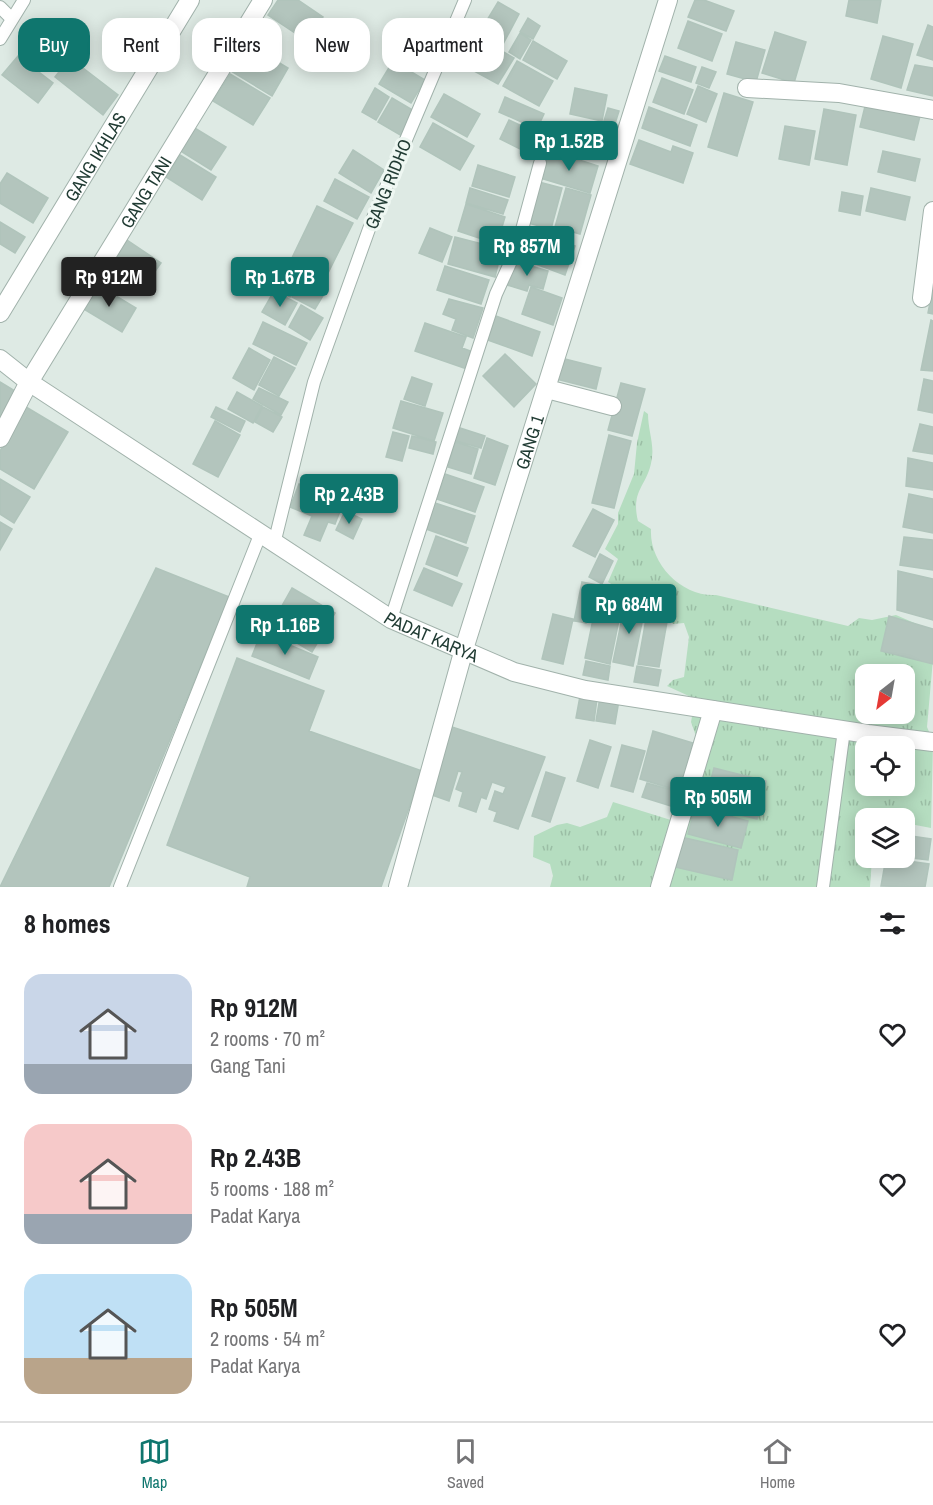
<!DOCTYPE html>
<meta charset="utf-8">
<style>
:root{--surface:#fff;--page:#f6f6f6;--text:#202124;--muted:#757577;--line:#e0e0e0;--accent:#0f766e}
body{margin:0;font-family:"Archivo Narrow",sans-serif;background:var(--page);color:var(--text);height:100vh;display:flex;flex-direction:column;font-size:22px;white-space:nowrap}
*{box-sizing:border-box;margin:0}
p{font-size:20px;color:var(--muted)}
.icon{flex:none;width:33px;height:33px;fill:none;stroke:currentColor;stroke-width:2;stroke-linecap:round;stroke-linejoin:round}
.map{position:relative;height:887px;overflow:hidden}
.drawer{display:flex;flex-direction:column;background:var(--surface);flex:1}
.drawer>*{flex:none}
.hud{position:absolute;left:18px;top:18px;width:600px;height:54px;display:flex;gap:12px}
.needle{width:39px;rotate:211deg}
.buttons{position:absolute;left:855px;top:664px;display:grid;gap:12px}
.buttons a{display:grid;place-items:center;width:60px;height:60px;border-radius:12px;background:var(--surface);box-shadow:0 3px 15px #0003;font-size:30px}
.price{position:absolute;translate:-50% -51px;padding:0 14px;border-radius:6px;background:var(--accent);color:#fff;font-size:20px;line-height:39px;filter:drop-shadow(0 2px 3px #0008)}
.price::after{content:'';position:absolute;left:50%;top:36px;width:18px;height:14px;margin-left:-9px;background:inherit;clip-path:polygon(0 0,100% 0,50% 100%)}
.price.on{background:#222;color:#fff}
ul{padding:0;list-style:none}
li{display:flex;align-items:center;gap:18px;height:150px;padding:0 24px}
li span{display:grid;place-items:center;flex:none;width:168px;height:120px;border-radius:18px;color:#555}
li>.icon{margin-inline-start:auto}
span .icon{width:72px;height:72px;fill:#fffc;stroke-width:1}
li b{font-size:26px}
h2{display:flex;justify-content:space-between;align-items:center;height:72px;padding:0 24px;font-size:26px}
.chip{padding:0 21px;border-radius:18px;background:var(--surface);box-shadow:0 3px 15px #0003;font-size:21px;line-height:54px}
.chip.on{background:var(--accent);color:#fff}
.tabs{display:flex;justify-content:space-around;align-items:center;height:84px;border-top:2px solid var(--line);background:var(--surface);font-size:16px;color:var(--muted)}
.tabs a{display:grid;justify-items:center;gap:3px}
.tabs .on{color:var(--accent)}
.map>svg:first-child{display:block}
.grass{fill:url(#grass-tufts);fill-rule:evenodd}
.building{fill:#b3c5bd;stroke:#b0c4bb;stroke-width:1.5}
.lines{fill:none;stroke-linecap:round;stroke-linejoin:round}
.lane-casing{stroke:#a1b2ab;stroke-width:14}
.street-casing{stroke:#a1b2ab;stroke-width:20}
.lane{stroke:#fff;stroke-width:12}
.street{stroke:#fff;stroke-width:18}
.labels{text-anchor:middle;dominant-baseline:central;stroke-width:6;stroke-linejoin:round;paint-order:stroke}
.street-label{font-size:18px;fill:#1f3a32;stroke:#eef7f2}
</style>
<div class="map">
<svg width="933" height="887" viewBox="0 0 933 887">
<defs>
<pattern id="grass-tufts" width="24" height="20" patternUnits="userSpaceOnUse" patternTransform="scale(1.5)"><rect width="24" height="20" fill="#b5ddc0"/><path d="M3 7l-1-3M5 7V3M7 7l1-3M15 17l-1-3M17 17v-4M19 17l1-3" fill="none" stroke="#9bbea5"/></pattern>
</defs>
<rect width="100%" height="100%" fill="#deeae4"/>
<!-- grass -->
<path class="grass" d="M644,411L648,414C648,429 654,444 652,457C649,486 630,488 638,521L651,529C649,563 681,597 716,595L848,626L859,618L872,620L896,615L919,625L933,659L927,727L933,741L931,828L905,823L904,819H866V858H872L870,887H550L553,876L550,864L533,857L534,836L557,825L567,823L580,827L607,817L613,802L674,821L697,739L691,722L693,711L691,697L667,686L673,680L684,677L689,637L684,623L673,624L669,619L648,613L650,606L612,595L613,585L608,582L618,559L605,549L618,524V513L634,474L637,443ZM866,675H904V714H866ZM866,747H904V786H866Z"/>
<!-- building -->
<path class="building" d="M278,0H298L323,17L307,41L268,15Z
M695,0H704L734,11L726,31L688,17Z
M849,0H881L877,23L846,16Z
M498,2L519,14L501,48L478,35Z
M528,18L540,26L533,39L520,32Z
M688,21L722,34L712,61L678,48Z
M928,25L933,27V60L917,55Z
M775,32L806,42L794,83L762,73Z
M520,33L531,40L520,59L509,52Z
M883,36L913,44L901,88L871,79Z
M479,38L514,58L498,84L463,65Z
M533,41L567,61L557,79L523,60Z
M736,42L765,50L756,82L727,74Z
M248,44L288,68L272,96L231,71Z
M18,56L53,83L38,103L2,75Z
M665,56L696,67L691,82L659,71Z
M70,58L118,95L103,115L55,77Z
M393,61L425,80L411,103L379,84Z
M517,61L553,81L539,106L503,86Z
M915,65L933,68V96L907,90Z
M702,67L716,72L709,88L696,83Z
M230,74L270,98L253,125L213,101Z
M662,78L693,90L684,114L653,102Z
M698,86L717,94L706,122L687,114Z
M375,88L389,97L376,120L362,112Z
M575,88L607,95L602,121L570,114Z
M724,93L753,102L737,156L708,147Z
M444,94L480,114L467,137L431,117Z
M505,97L544,114L537,129L499,112Z
M392,98L416,112L402,136L378,122Z
M867,98L921,112L914,140L860,127Z
M649,107L697,125L690,146L642,128Z
M608,108L619,111L613,130L602,127Z
M824,109L856,115L847,165L815,159Z
M509,120L537,133L528,153L500,139Z
M433,123L474,146L460,170L420,147Z
M785,126L815,131L809,165L779,159Z
M193,127L226,147L211,170L179,150Z
M639,140L671,152L673,146L693,153L683,183L630,164Z
M353,150L384,170L371,193L339,173Z
M548,150L598,166L590,193L540,178Z
M883,151L920,159L915,181L878,172Z
M180,155L216,177L202,200L166,177Z
M478,165L515,177L509,197L472,186Z
M7,173L48,198L33,223L0,203V184Z
M335,179L369,197L357,219L324,201Z
M539,182L562,188L551,229L528,223Z
M470,188L508,200L503,214L466,203Z
M566,188L591,195L580,234L555,227Z
M871,188L910,197L905,220L866,211Z
M842,192L863,196L860,215L839,211Z
M466,204L505,217L497,244L458,231Z
M317,206L353,223L325,279L290,262Z
M0,222L25,237L15,253L0,244Z
M430,228L452,237L442,262L419,253Z
M527,229L575,246L565,275L517,257Z
M455,237L502,249L495,277L448,264Z
M127,240L161,263L146,284L112,262Z
M514,261L548,271L543,289L529,285L527,291L507,285Z
M286,262L304,273L290,297L272,287Z
M445,266L489,280L481,304L437,290Z
M304,276L327,289L315,309L292,297Z
M96,284L136,308L122,332L82,308Z
M531,287L562,298L553,325L522,314Z
M933,287V314L928,313Z
M274,291L297,303L285,325L262,312Z
M449,299L483,308L473,338L452,330L456,319L443,314Z
M301,305L323,318L310,340L289,327Z
M493,315L540,332L532,356L485,339Z
M931,320L933,321V371L921,370Z
M263,322L307,343L296,365L253,344Z
M425,323L466,337L462,348L473,352L467,369L415,351Z
M249,348L270,360L254,390L233,378Z
M505,354L536,384L514,407L483,376Z
M274,357L295,368L279,396L259,385Z
M561,358L601,368L596,389L556,379Z
M412,377L432,384L425,406L404,399Z
M924,379L933,381V413L918,410Z
M0,382L15,391L0,418Z
M621,383L645,389L632,436L608,430Z
M259,388L288,402L281,415L253,399Z
M237,392L262,406L253,423L228,409Z
M401,401L443,413L434,441L393,428Z
M26,407L68,432L34,489L0,469V451Z
M216,407L245,421L240,432L211,417Z
M263,407L282,417L273,432L255,422Z
M215,421L240,435L218,477L193,464Z
M920,424L933,427V454L913,451Z
M457,427L485,436L481,448L453,440Z
M393,432L409,436L402,461L386,457Z
M609,435L631,441L614,508L592,503Z
M412,436L436,442L433,454L409,448Z
M487,438L508,446L495,485L474,478Z
M455,442L478,449L471,474L448,467Z
M908,458L933,463V490L906,486Z
M445,474L484,487L475,512L437,499Z
M0,479L30,497L14,523L0,514Z
M299,484L344,501L335,524L328,522L320,541L304,535L312,516L290,507Z
M909,494L933,499V533L903,527Z
M435,503L475,516L466,543L426,529Z
M593,509L614,520L595,557L573,546Z
M345,511L362,519L353,539L336,530Z
M0,522L12,529L0,550Z
M436,536L468,548L457,576L426,564Z
M904,537L933,540V570L900,565Z
M600,554L613,561L602,584L589,577Z
M156,568L229,597L109,887H0Z
M424,568L462,584L452,606L414,590Z
M898,571L933,579V620L897,610Z
M582,582L608,587L605,604L590,601L586,623L574,621Z
M292,588L335,613L312,652L270,627Z
M625,604L645,608L633,666L613,662Z
M596,605L621,610L610,664L585,658Z
M553,614L573,619L563,664L542,659Z
M889,616L933,629V664L881,651Z
M646,619L667,622L659,667L638,664Z
M261,633L318,657L309,679L252,656Z
M237,658L324,691L309,731L422,771L381,887H247L250,877L167,845Z
M586,661L610,666L608,680L583,675Z
M637,666L661,670L658,686L634,682Z
M580,696L597,699L594,721L576,718Z
M600,697L619,700L615,724L596,721Z
M452,727L545,757L518,829L494,821L497,812L489,809L495,791L503,794L506,787L492,782L486,799L481,797L476,812L459,806L463,792L456,789L462,772L458,771L449,801L432,795Z
M653,731L693,743L680,791L640,779Z
M590,740L611,747L598,788L577,781Z
M622,745L645,751L633,792L611,786Z
M714,768L766,781L757,819L704,806Z
M546,772L565,778L550,822L532,816Z
M647,783L675,791L671,806L642,797Z
M695,807L748,821L741,848L688,834Z
M904,835L931,839L928,860L904,857Z
M681,837L738,850L732,880L675,867Z
M886,858L929,864L925,887L881,886Z"/>
<g class="lines">
<!-- lane casing -->
<g class="lane-casing">
<path id="lane" d="M0,7L12,19
M0,39L24,0
M274,544L314,382L373,218L465,0
M391,619L496,294L517,248L540,163
M120,887L260,535
M823,887L844,730"/>
</g>
<!-- street casing -->
<g class="street-casing">
<g id="street">
<path d="M747,88L839,93L933,110"/>
<path d="M922,298L933,211"/>
<path id="s1" d="M0,313L190,0"/>
<path id="s2" d="M0,359L29,382L391,619L514,672L585,690L868,734L933,742"/>
<path d="M547,389L612,406"/>
<path id="s3" d="M0,438L29,382L263,0"/>
<path id="s4" d="M398,887L464,649L668,0"/>
<path d="M660,887L713,710"/>
</g>
</g>
<!-- lane -->
<use href="#lane" class="lane"/>
<!-- street -->
<use href="#street" class="street"/>
</g>
<g class="labels">
<!-- street labels -->
<g class="street-label">
<text stroke="none"><textPath href="#s1" startOffset="183">GANG IKHLAS</textPath></text>
<text transform="translate(388 184) rotate(-68)">GANG RIDHO</text>
<text stroke="none"><textPath href="#s3" startOffset="286">GANG TANI</textPath></text>
<text stroke="none"><textPath href="#s4" startOffset="464">GANG 1</textPath></text>
<text stroke="none"><textPath href="#s2" startOffset="514">PADAT KARYA</textPath></text>
</g>
</g>
</svg>
<div class="buttons">
<a><svg class="needle" viewBox="-14 -14 28 28"><path d="M0-13l5 13h-10z" fill="#e53935"/><path d="M0 13l5-13h-10z" fill="#757577"/></svg></a>
<a><svg class="icon" aria-label="locate" viewBox="0 0 24 24"><circle cx="12" cy="12" r="6"/><path d="M12 2v4M12 18v4M2 12h4M18 12h4"/></svg></a>
<a><svg class="icon" aria-label="layers" viewBox="0 0 24 24"><path d="M12 4l9 5-9 5-9-5zM3 14l9 5 9-5"/></svg></a>
</div>
<b class="price" style="left:569px;top:172px">Rp 1.52B</b>
<b class="price" style="left:527px;top:277px">Rp 857M</b>
<b class="price on" style="left:109px;top:308px">Rp 912M</b>
<b class="price" style="left:280px;top:308px">Rp 1.67B</b>
<b class="price" style="left:349px;top:525px">Rp 2.43B</b>
<b class="price" style="left:629px;top:635px">Rp 684M</b>
<b class="price" style="left:285px;top:656px">Rp 1.16B</b>
<b class="price" style="left:718px;top:828px">Rp 505M</b>
<div class="hud">
<a class="chip on">Buy</a>
<a class="chip">Rent</a>
<a class="chip">Filters</a>
<a class="chip">New</a>
<a class="chip">Apartment</a>
</div>
</div>
<section class="drawer">
<h2>8 homes<svg class="icon" aria-label="filters" viewBox="0 0 24 24"><path d="M4 7h16M4 17h16"/><circle cx="9" cy="7" r="2"/><circle cx="15" cy="17" r="2"/></svg></h2>
<ul>
<li><span style="background:linear-gradient(#c9d6e8 75%,#9aa5b1 0)"><svg class="icon" aria-label="home" viewBox="0 0 24 24"><path d="M3 11l9-7 9 7M6 9v11h12V9"/></svg></span><div><b>Rp 912M</b><p>2 rooms · 70 m²</p><p>Gang Tani</p></div><svg class="icon" aria-label="heart" viewBox="0 0 24 24"><path d="M12 20l-8-8c-3-5 5-10 8-4 3-6 11-1 8 4z"/></svg></li>
<li><span style="background:linear-gradient(#f6c9c9 75%,#9aa5b1 0)"><svg class="icon" aria-label="home" viewBox="0 0 24 24"><path d="M3 11l9-7 9 7M6 9v11h12V9"/></svg></span><div><b>Rp 2.43B</b><p>5 rooms · 188 m²</p><p>Padat Karya</p></div><svg class="icon" aria-label="heart" viewBox="0 0 24 24"><path d="M12 20l-8-8c-3-5 5-10 8-4 3-6 11-1 8 4z"/></svg></li>
<li><span style="background:linear-gradient(#bfe0f5 70%,#b9a48a 0)"><svg class="icon" aria-label="home" viewBox="0 0 24 24"><path d="M3 11l9-7 9 7M6 9v11h12V9"/></svg></span><div><b>Rp 505M</b><p>2 rooms · 54 m²</p><p>Padat Karya</p></div><svg class="icon" aria-label="heart" viewBox="0 0 24 24"><path d="M12 20l-8-8c-3-5 5-10 8-4 3-6 11-1 8 4z"/></svg></li>
</ul>
</section>
<nav class="tabs">
<a class="on"><svg class="icon" aria-label="map" viewBox="0 0 24 24"><path d="M3 6l6-2 6 2 6-2v14l-6 2-6-2-6 2zM9 4v14M15 6v14"/></svg>Map</a>
<a><svg class="icon" aria-label="saved" viewBox="0 0 24 24"><path d="M7 4h10v16l-5-4-5 4z"/></svg>Saved</a>
<a><svg class="icon" aria-label="home" viewBox="0 0 24 24"><path d="M3 11l9-7 9 7M6 9v11h12V9"/></svg>Home</a>
</nav>
